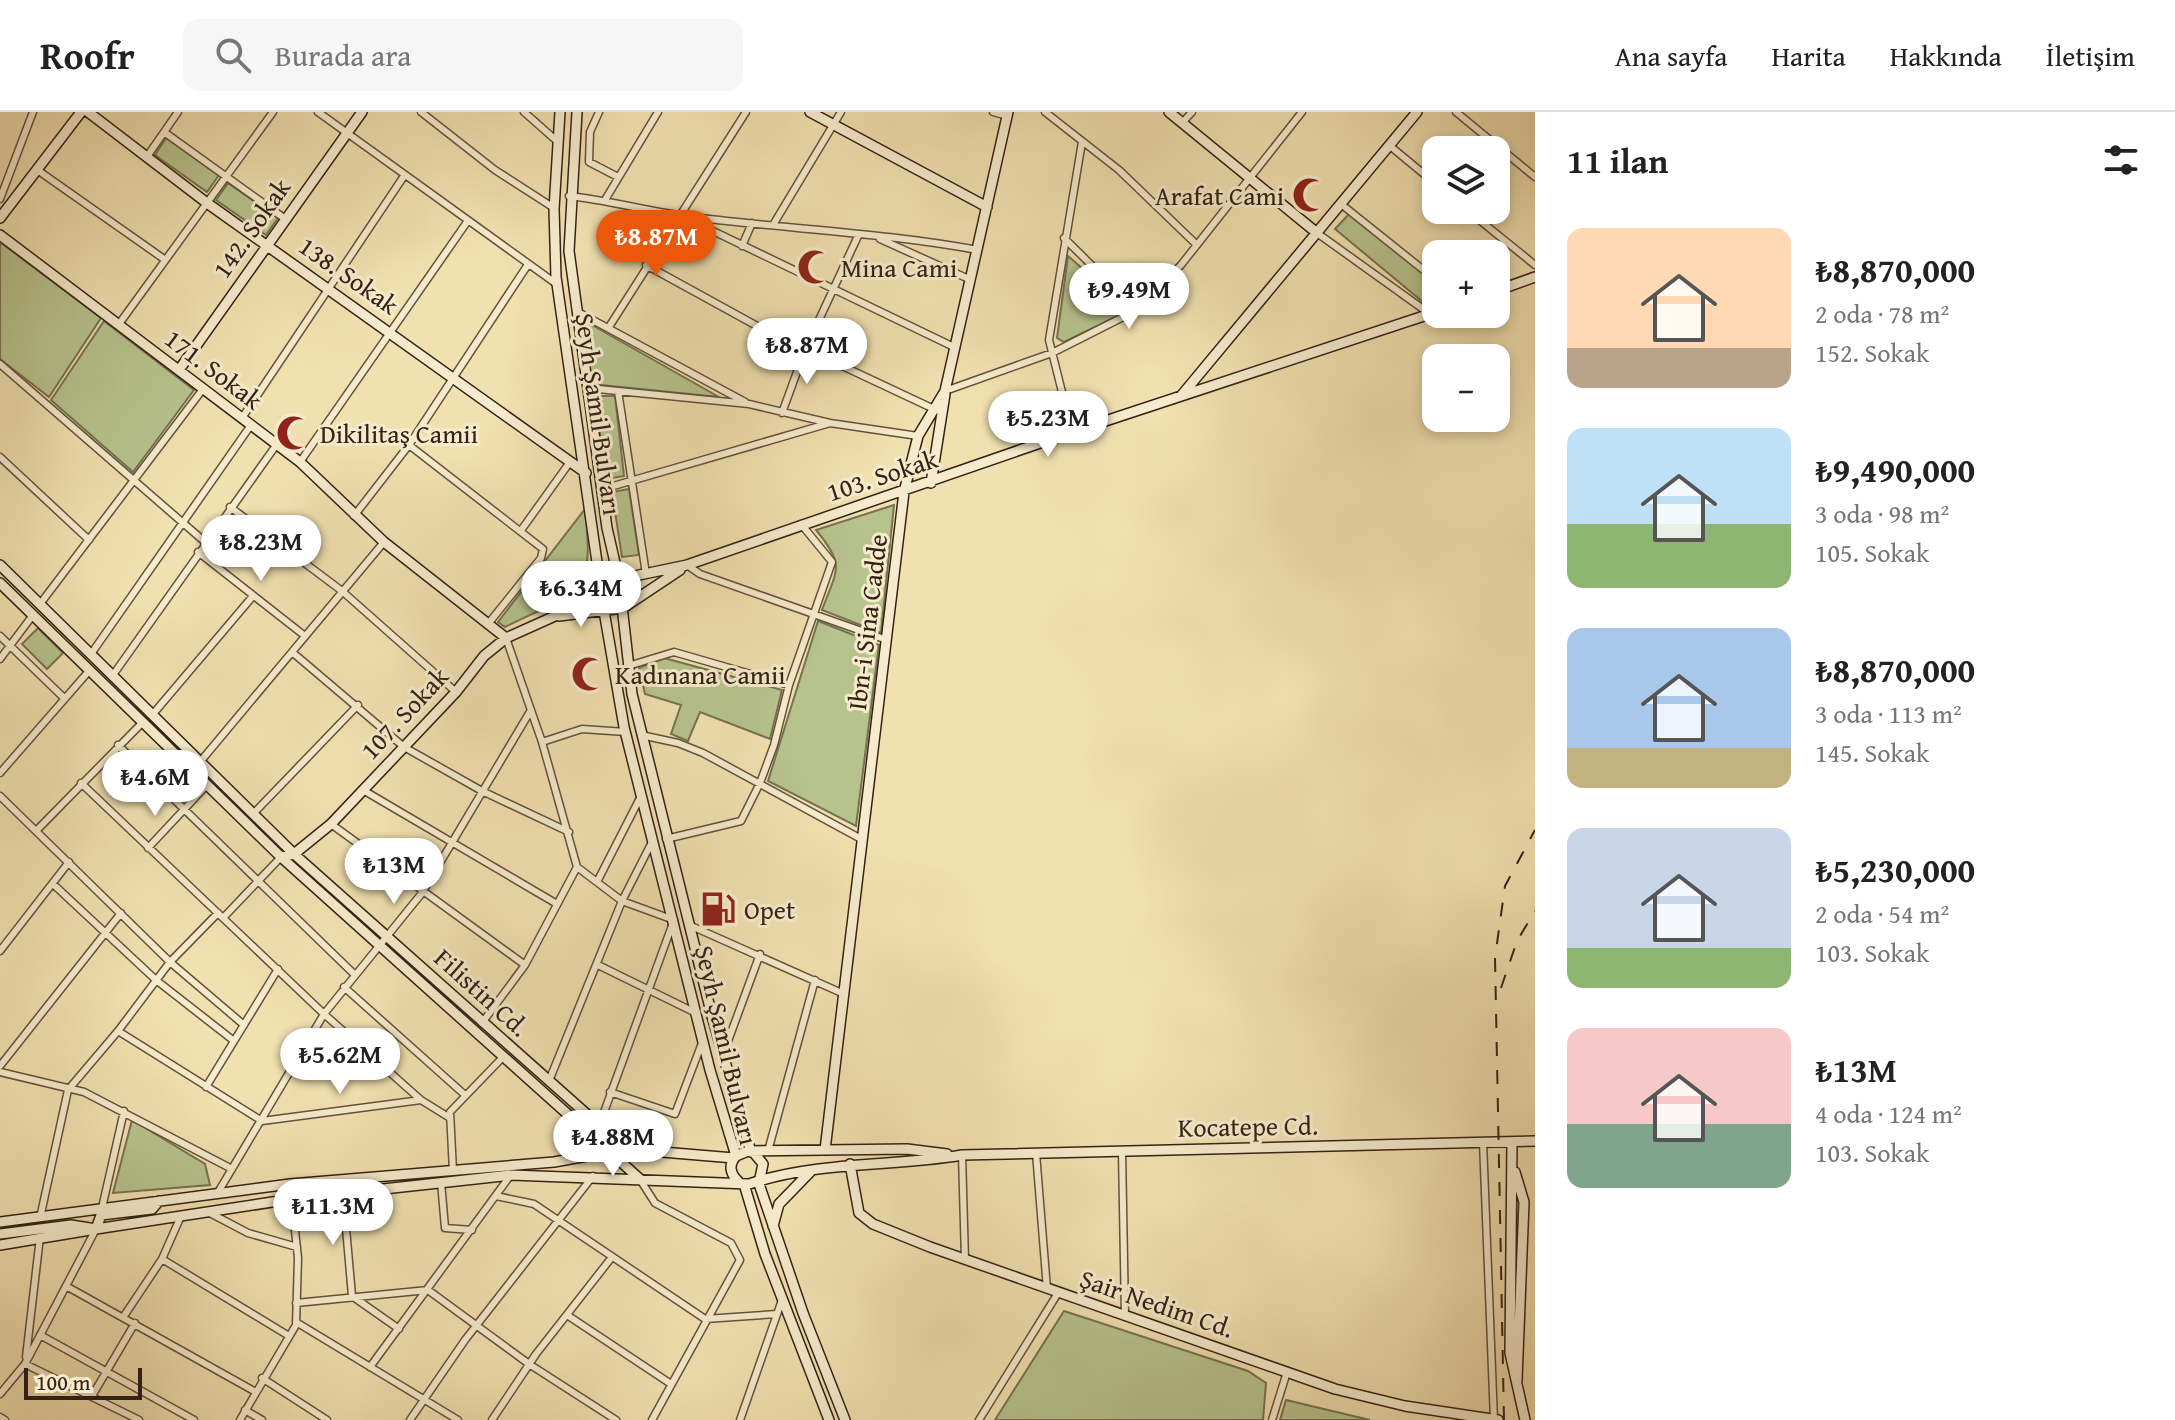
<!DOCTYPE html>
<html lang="tr">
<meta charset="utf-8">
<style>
:root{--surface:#fff;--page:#f6f6f6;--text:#222;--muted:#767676;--line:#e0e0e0;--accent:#ea580c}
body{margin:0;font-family:"Gentium Book Plus",serif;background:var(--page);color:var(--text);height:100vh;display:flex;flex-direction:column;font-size:30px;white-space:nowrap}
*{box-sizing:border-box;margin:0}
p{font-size:26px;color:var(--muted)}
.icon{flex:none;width:44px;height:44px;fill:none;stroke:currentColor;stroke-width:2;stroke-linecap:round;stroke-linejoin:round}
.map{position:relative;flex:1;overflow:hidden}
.panel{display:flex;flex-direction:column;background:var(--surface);width:640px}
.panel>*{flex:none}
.tools{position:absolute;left:1422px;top:24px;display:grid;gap:16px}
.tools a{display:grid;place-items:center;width:88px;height:88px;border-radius:16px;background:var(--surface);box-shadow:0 4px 12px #0003;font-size:40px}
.scale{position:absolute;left:24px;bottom:20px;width:118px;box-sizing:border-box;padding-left:8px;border:4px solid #352115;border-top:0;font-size:22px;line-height:28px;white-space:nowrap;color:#352115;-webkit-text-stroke:6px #f6ebcc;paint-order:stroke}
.price{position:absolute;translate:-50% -68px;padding:0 18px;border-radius:28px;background:#fff;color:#222;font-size:26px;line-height:52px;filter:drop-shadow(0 2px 4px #0008)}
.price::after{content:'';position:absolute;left:50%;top:48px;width:24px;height:18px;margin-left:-12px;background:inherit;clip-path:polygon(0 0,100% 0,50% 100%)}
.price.active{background:var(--accent);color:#fff}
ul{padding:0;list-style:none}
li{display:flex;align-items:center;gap:24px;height:200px;padding:0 32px}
li span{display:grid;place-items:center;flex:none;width:224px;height:160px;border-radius:16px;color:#555}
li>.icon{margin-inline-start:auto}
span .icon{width:96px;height:96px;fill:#fffc;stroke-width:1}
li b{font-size:34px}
h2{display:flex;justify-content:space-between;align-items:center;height:96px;padding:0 32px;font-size:34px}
header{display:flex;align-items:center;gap:48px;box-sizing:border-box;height:112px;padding:0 40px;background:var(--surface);border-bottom:2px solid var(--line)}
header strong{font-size:38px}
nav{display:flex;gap:44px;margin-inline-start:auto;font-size:28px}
.search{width:560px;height:72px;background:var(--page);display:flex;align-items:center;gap:20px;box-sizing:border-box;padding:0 28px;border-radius:16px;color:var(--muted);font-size:30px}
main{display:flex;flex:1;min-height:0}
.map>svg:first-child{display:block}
.green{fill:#b7c38d;stroke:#767251;stroke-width:2}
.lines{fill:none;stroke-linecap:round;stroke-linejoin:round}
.street-casing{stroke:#64513c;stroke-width:9}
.secondary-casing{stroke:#352115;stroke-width:12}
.street{stroke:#f6ebcc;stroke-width:6}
.secondary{stroke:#f6ebcc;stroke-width:9}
.rail{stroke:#352115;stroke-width:2;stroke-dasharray:14 14;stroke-linecap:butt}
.labels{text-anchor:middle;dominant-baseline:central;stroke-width:6;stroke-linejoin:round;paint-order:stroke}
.poi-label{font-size:26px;fill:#352115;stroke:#f6ebcc;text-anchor:start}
.street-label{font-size:26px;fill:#352115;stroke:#f6ebcc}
</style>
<header>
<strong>Roofr</strong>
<div class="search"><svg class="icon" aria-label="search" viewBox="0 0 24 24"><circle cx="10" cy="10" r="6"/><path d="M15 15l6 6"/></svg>Burada ara</div>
<nav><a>Ana sayfa</a><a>Harita</a><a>Hakkında</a><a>İletişim</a></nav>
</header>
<main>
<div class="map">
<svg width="1535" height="1308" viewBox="0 0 1535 1308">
<rect width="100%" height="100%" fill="#f1e0b0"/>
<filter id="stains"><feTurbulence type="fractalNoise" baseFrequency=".0025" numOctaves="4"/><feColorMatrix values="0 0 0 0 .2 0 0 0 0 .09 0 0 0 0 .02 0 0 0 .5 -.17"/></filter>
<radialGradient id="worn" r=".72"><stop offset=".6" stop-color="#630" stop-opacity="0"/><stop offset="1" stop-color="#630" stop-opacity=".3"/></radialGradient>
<!-- green -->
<path class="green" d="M166,26L219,63L207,80L155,43Z
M228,71L278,106L266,123L216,88Z
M1350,101L1436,169V192L1429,195L1335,117Z
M0,130L101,206L49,285L0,247Z
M1068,144L1130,198L1064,230L1057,226Z
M583,208L719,285L591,272Z
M104,209L194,278L133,360L51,288Z
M595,284H615L624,364L606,367Z
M629,377L639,443L622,445L612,380Z
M894,393L881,521L822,498C837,457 846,454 816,418Z
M585,397C595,488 580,477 505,515L498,510Z
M818,509L879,533L856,714L768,669Z
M38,516L63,541L47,557L22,532Z
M664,546L782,578L770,627L700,600L688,629L671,622L681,593L645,582L639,556Z
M132,1008L205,1052L210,1073L113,1081Z
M1064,1199L1248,1259L1266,1271L1263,1308H995Z
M1286,1288L1370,1308H1280Z"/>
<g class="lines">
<!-- street casing -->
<g class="street-casing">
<path id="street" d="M318,0L558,173
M421,0L495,58L554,96
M524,0L558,30
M599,0L590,20L589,50L618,65
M993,0L1008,4
M1045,0L1119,58L1197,133
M1456,0L1535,65
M1182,11L1192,0
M164,20L284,106
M1390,34L1436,72
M146,46L178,0
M36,57L164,147
M569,84C608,88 646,99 685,104C782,117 881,120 978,138
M0,87L33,0
M605,88L658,0
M1341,92L1436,168
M1467,98L1535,153
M686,106L956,236
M773,113L841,0
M1317,121L1430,202
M1064,126L1137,198
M880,127L971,168
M742,134L752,111
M646,153L757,214L934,297
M576,199L745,290
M119,212L273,0
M609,215L746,0
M0,252L205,430
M588,276L749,292L830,311L918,324
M618,279L646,462
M945,279L1052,241L1137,198L1181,153L1302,0
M782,301L805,238L858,124
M242,306L404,64
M1072,320L1049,228L1082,30
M409,333L543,437L541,446L488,512
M0,345L89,428
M300,350L467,110
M603,377L830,311
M230,395L342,479L456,580
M354,404L409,333L527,154
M522,417L570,350
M198,440L305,524
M687,453L700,462L887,528
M40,492L203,277
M0,524L64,586
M506,526L542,630L582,617L626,620
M292,540L404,635L482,679L569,720
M91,542L251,313
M0,547L33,503
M628,554L674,540L789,573
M113,563L277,332
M153,602L253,484
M641,623L678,631L703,641L863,728
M542,630L577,755L622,789L674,808L599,1014
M118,633L354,862
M200,650L384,430
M0,661L89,559
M81,671L324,902L421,988L450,1006
M363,678L557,792
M0,684L170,850L244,913
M254,701L358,593
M331,712L525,853
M37,718L141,612
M666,727L741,709L760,671L774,633L789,573L832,450L801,412
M148,736L206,674
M597,770L641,684
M53,772L156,868L234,929
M223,806L281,745
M689,813L844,882
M0,839L69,750
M598,853L696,901
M344,875L465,983
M482,911L525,853L577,755
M118,919L262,1009L421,988
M724,940L760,842
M0,954L121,801
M0,960L84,980L232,1057
M549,969L622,789L652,730
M206,975L278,857
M610,980L675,1002L702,931
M1483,1030L1494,1308
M768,1039L815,868
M1122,1039L1125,1204
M1036,1041L1047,1177
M962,1043L965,1148
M453,1059L450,1000L503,945
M641,1069L655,1091L731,1131L740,1148L652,1308
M441,1070L445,1116L472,1118
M217,1082L324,902L422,781L531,598
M343,1082L352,1184
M496,1084L534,1092L705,1207L777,1202
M102,1096L124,999
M208,1100L248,1121L297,1135
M40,1106L68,978L118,919L170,850L218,801
M162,1147L289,1224
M66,1174L254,1279
M352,1184L399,1217
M296,1191L428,1178L529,1252L616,1308
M567,1203L671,1272
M124,1204L162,1147L181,1104
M296,1210L458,1308
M40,1223L194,1308
M26,1245L40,1125
M25,1252L139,1308
M370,1255L510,1064
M262,1266L327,1308
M0,1282L25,1252L96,1117
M92,1284L135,1211
M245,1298L262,1308
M0,1305L5,1308
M240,1308L296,1213L298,1146L290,1072
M410,1308L465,1228L593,1064
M492,1308L536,1242L612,1145
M740,1308L782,1188
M979,1308L1058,1181
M1272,1308L1287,1260"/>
</g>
<!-- secondary casing -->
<g class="secondary-casing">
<path id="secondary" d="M88,0L207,91L586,361
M560,0L554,97L556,165L604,499L624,615L710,958L736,1044C728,1053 730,1062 739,1070
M577,0L569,139L607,416L619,468L632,582L712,904L751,1040
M810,0L987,95
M1169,0L1317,121
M0,106L81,0
M0,123L300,350L384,430L506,526
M1496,179L1535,165
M179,258L362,0
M1181,284L1417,0
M931,371L945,282
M0,453L294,742L626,1037
M0,471L281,745L641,1068
M559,504L623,496L680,458
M281,745L294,742L331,712L456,580L484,544L506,526L555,504L601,471L687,453L1072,320L1436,200
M1512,1030L1510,1241L1525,1308
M825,1038L904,380L918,324L945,279L1008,0
M754,1041L763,1052L760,1066
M736,1044L748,1039L907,1037L947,1042
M850,1052L859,1101L873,1112L930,1135L1335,1277L1405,1294L1498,1308
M1515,1060L1524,1090L1517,1268
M758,1069L803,1201L845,1308
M744,1072L765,1142L829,1308
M0,1110L290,1072L554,1050L626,1037L734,1046
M773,1114L779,1092L811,1059
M0,1122L71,1113L96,1117L292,1087L511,1063L749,1072C818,1049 891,1055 962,1043L1535,1029
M0,1133L96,1117L101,1103L152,1097L159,1089"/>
</g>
<!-- street -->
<use href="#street" class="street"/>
<!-- secondary -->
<use href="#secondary" class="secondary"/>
<!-- rail -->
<path class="rail" d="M1501,876L1517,829L1535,799
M1504,1308L1495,846L1505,774L1535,718"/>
</g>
<!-- icons -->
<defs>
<g id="mosque-bare" transform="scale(2.76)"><path d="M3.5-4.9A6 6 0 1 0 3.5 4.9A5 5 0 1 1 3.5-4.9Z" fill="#8f2418" stroke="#f6ebcc" stroke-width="2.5" paint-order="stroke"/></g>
<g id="fuel-bare" transform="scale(2.76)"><path d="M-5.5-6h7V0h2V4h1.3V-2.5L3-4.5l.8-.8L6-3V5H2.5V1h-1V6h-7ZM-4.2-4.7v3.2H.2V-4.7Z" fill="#8f2418" stroke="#f6ebcc" stroke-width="2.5" paint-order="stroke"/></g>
</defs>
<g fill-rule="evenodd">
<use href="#mosque-bare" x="1310" y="83"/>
<use href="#mosque-bare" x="815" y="155"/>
<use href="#mosque-bare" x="294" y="321"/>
<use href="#mosque-bare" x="589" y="562"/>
<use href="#fuel-bare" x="718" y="797"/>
</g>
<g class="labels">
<!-- poi labels -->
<g class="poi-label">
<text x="1284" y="83" text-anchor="end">Arafat Cami</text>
<text x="841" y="155">Mina Cami</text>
<text x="320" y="321">Dikilitaş Camii</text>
<text x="615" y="562">Kadınana Camii</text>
<text x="744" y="797">Opet</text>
</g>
<!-- street labels -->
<g class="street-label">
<text transform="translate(251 116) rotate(-55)">142. Sokak</text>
<text transform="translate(349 163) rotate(35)">138. Sokak</text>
<text transform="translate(214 257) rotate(37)">171. Sokak</text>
<text transform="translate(599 302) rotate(82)">Şeyh Şamil Bulvarı</text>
<text transform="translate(882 363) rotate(-18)">103. Sokak</text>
<text transform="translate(867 510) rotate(-83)">Ibn-i Sina Cadde</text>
<text transform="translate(404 601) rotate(-47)">107. Sokak</text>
<text transform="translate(482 880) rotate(42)">Filistin Cd.</text>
<text transform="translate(727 933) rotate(77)">Şeyh Şamil Bulvarı</text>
<text transform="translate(1248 1014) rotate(-1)">Kocatepe Cd.</text>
<text transform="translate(1157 1191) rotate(19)">Şair Nedim Cd.</text>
</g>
</g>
<rect width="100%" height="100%" filter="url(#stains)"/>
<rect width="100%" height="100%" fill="url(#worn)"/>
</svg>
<div class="tools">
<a><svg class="icon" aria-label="layers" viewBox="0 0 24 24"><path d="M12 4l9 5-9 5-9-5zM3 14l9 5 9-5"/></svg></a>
<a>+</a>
<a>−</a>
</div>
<div class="scale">100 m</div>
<b class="price active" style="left:656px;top:166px">₺8.87M</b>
<b class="price" style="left:1129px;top:219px">₺9.49M</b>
<b class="price" style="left:807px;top:274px">₺8.87M</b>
<b class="price" style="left:1048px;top:347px">₺5.23M</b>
<b class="price" style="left:261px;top:471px">₺8.23M</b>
<b class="price" style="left:581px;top:517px">₺6.34M</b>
<b class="price" style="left:155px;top:706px">₺4.6M</b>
<b class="price" style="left:394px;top:794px">₺13M</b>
<b class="price" style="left:340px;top:984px">₺5.62M</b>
<b class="price" style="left:613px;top:1066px">₺4.88M</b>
<b class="price" style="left:333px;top:1135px">₺11.3M</b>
</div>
<section class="panel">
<h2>11 ilan<svg class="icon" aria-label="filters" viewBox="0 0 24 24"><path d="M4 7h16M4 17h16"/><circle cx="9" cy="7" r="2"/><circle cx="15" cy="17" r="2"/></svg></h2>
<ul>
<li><span style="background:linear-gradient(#ffd9b3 75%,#b9a48a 0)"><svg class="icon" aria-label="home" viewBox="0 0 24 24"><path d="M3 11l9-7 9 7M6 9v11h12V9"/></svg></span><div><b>₺8,870,000</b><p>2 oda · 78 m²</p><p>152. Sokak</p></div></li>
<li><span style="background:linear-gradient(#bfe0f5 60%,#8fb573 0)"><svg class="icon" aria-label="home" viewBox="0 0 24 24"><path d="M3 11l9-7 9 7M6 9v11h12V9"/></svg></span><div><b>₺9,490,000</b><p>3 oda · 98 m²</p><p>105. Sokak</p></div></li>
<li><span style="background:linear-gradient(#a9c7e8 75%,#c2b280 0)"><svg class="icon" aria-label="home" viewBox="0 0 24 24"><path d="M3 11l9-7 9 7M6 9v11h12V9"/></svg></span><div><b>₺8,870,000</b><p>3 oda · 113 m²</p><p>145. Sokak</p></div></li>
<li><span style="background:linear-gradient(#c9d6e8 75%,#8fb573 0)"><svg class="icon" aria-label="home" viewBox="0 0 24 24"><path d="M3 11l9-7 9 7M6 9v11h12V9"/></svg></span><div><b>₺5,230,000</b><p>2 oda · 54 m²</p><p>103. Sokak</p></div></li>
<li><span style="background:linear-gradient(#f6c9c9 60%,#7fa58c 0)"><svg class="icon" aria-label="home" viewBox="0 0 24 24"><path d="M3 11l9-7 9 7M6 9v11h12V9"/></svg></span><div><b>₺13M</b><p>4 oda · 124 m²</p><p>103. Sokak</p></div></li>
</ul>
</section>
</main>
